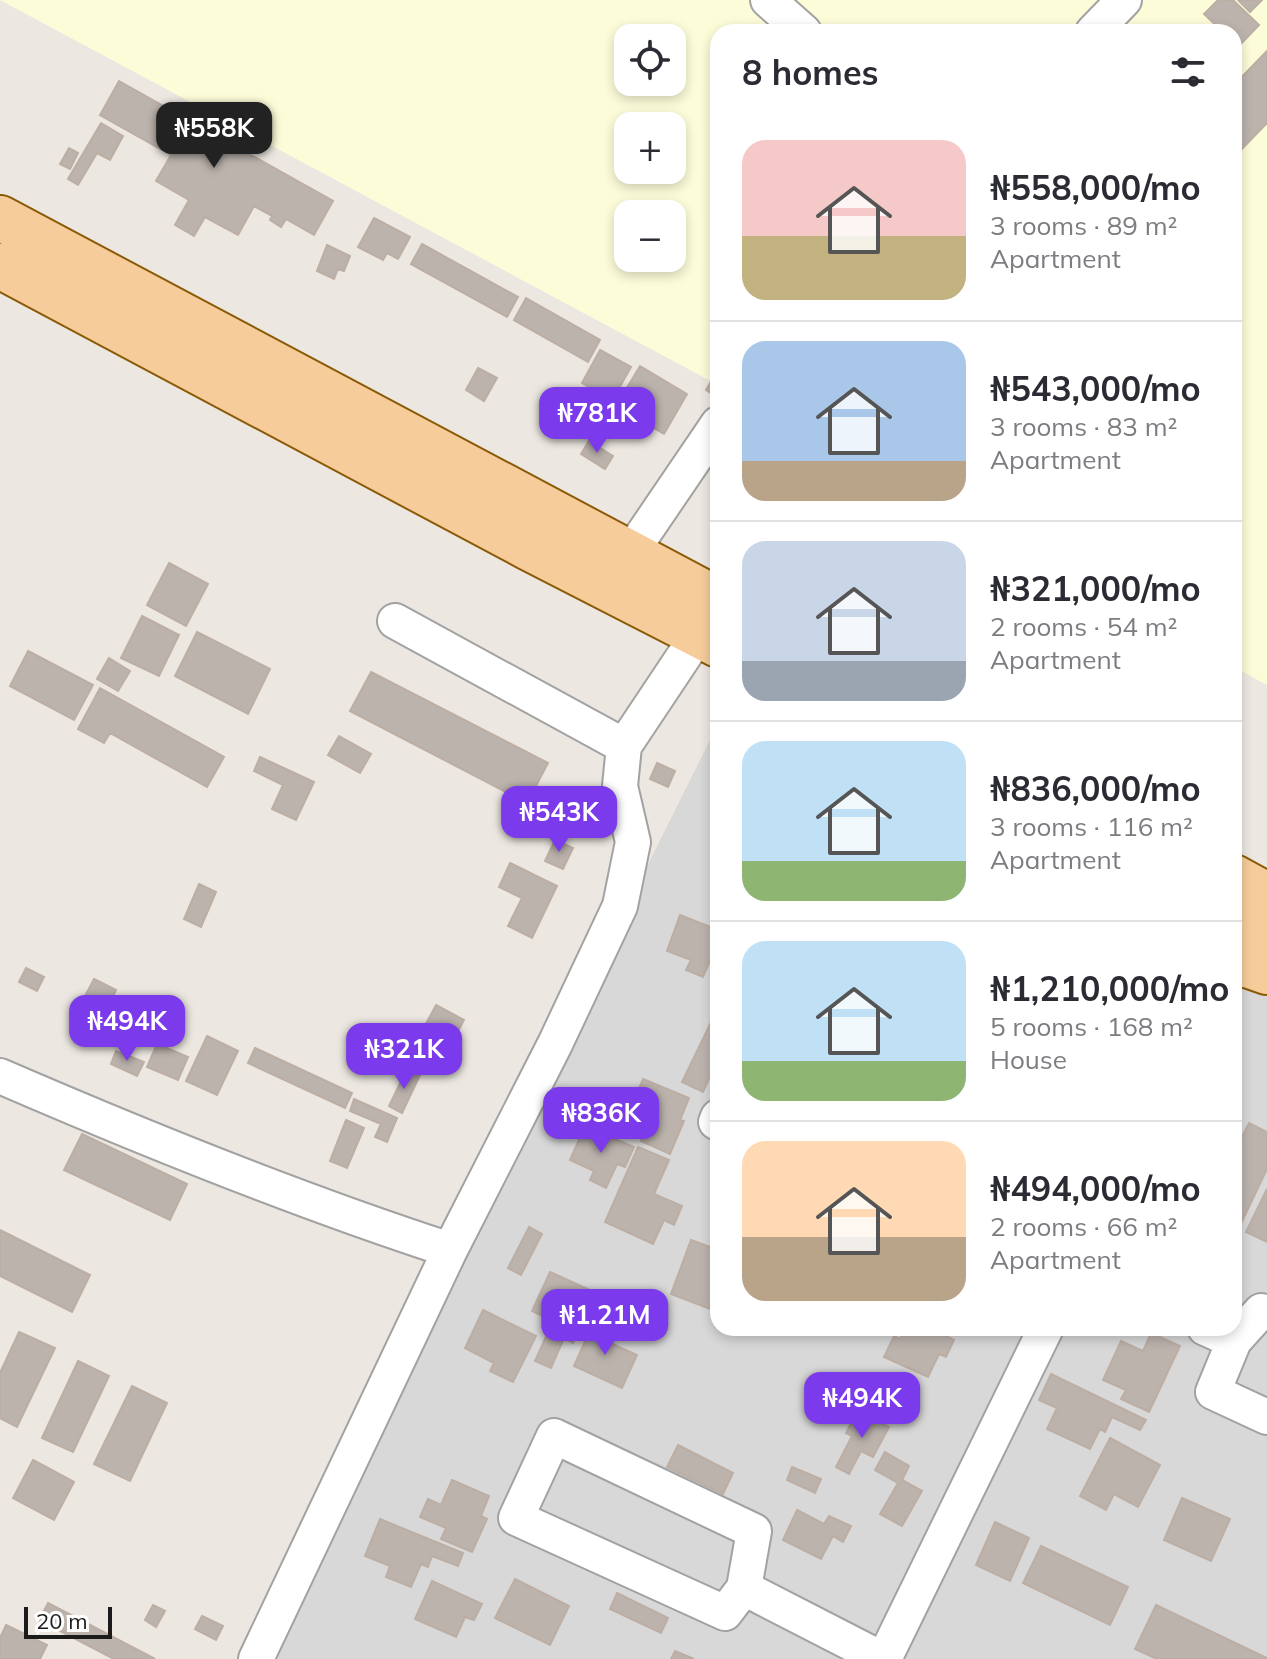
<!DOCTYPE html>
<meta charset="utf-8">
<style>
:root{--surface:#fff;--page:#f7f7f7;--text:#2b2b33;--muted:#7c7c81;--line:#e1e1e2;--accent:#7c3aed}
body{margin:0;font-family:Mulish,sans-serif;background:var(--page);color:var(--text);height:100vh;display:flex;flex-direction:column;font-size:30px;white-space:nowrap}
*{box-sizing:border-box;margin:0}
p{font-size:26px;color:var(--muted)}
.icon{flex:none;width:44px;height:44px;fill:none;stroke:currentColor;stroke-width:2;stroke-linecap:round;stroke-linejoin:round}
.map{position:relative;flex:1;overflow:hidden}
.sheet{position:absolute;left:710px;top:24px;width:532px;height:1312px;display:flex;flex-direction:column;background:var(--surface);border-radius:24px;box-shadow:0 4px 12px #0003}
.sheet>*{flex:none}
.buttons{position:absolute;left:614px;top:24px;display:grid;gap:16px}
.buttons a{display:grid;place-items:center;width:72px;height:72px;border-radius:16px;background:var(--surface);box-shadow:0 4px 12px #0003;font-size:40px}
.scale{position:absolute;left:24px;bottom:20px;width:88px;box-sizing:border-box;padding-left:8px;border:4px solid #1b1b1b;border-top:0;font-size:22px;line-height:28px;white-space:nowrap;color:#1b1b1b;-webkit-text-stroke:6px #fff;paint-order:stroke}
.price{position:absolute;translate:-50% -68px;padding:0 18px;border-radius:16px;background:var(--accent);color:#fff;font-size:26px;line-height:52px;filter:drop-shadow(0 2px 4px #0008)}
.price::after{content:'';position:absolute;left:50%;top:48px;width:24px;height:18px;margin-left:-12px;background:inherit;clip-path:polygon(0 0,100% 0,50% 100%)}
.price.active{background:#222;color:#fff}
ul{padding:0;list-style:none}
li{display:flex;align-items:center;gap:24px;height:200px;padding:0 32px}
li+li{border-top:2px solid var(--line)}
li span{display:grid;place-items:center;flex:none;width:224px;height:160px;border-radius:24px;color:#555}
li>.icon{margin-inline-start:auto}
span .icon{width:96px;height:96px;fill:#fffc;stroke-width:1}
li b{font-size:34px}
h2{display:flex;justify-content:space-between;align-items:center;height:96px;padding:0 32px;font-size:34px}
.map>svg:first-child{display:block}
.residential{fill:#d9d8d8}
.education{fill:#fdfcd9;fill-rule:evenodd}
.building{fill:#bcb3ad;stroke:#bdaea4;stroke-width:2}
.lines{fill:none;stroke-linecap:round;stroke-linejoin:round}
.minor-casing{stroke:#a2a2a2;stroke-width:38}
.major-casing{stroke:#8b5a06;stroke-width:48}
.minor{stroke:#fff;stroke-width:34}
.major{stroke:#f7cc9b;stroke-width:44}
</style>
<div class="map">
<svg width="1267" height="1659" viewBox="0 0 1267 1659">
<rect width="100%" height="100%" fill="#ece8e1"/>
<!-- residential -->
<path class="residential" d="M718,724V1328H1234V944L1267,960V1659H252Z"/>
<!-- education -->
<path class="education" d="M0,0H1267V685L1234,667V32H718V385ZM628,38H672V82H628ZM628,126H672V170H628ZM628,214H672V258H628Z"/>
<!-- building -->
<path class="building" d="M1218,0H1233L1259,25L1238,47L1234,43V32H1223L1204,14Z
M1238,0H1262L1250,12Z
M1267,51V123L1234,157V85Z
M119,81L333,201L314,235L286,219L281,227L270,220L272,216L254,206L238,235L205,217L194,236L175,225L189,200L156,181L171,155L100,115Z
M101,123L123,136L110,160L97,153L78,185L68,179Z
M69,148L78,153L70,169L60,164Z
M374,218L410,237L398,259L387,253L383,260L358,247Z
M422,244L518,297L507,317L411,264Z
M327,245L350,256L344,271L338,269L334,279L317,271Z
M526,298L600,340L588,362L514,320Z
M600,350L631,367L617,392L609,388L604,396L582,383Z
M640,366L687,394L664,434L616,406Z
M478,368L497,378L484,401L466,390Z
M716,373L718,374V398L706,390Z
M589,441L613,456L605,469L581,454Z
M169,563L208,584L186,626L147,605Z
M142,616L179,635L159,676L121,658Z
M197,632L270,669L248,714L175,676Z
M28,651L93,685L74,720L10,686Z
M109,658L130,671L118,691L97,679Z
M371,672L548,763L527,803L350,711Z
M100,688L224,757L207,787L110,733L104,743L78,729Z
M339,736L371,754L360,773L328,755Z
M260,757L314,782L296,820L272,809L283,785L254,771Z
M657,763L675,771L668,787L650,779Z
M555,840L573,848L563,869L545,861Z
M510,863L557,886L532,938L508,926L522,898L499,887Z
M199,884L216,892L201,927L184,919Z
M680,915L718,930V950L715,949L703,977L686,970L691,960L667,951Z
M26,968L44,977L37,991L19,982Z
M94,979L116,990L108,1007L85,996Z
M436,1005L464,1020L441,1063L413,1048Z
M714,1016L718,1018V1059L703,1092L682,1082Z
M207,1036L238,1051L217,1095L186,1081Z
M157,1044L188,1057L178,1080L147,1067Z
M255,1048L352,1093L345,1108L248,1063Z
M116,1051L144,1062L137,1076L111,1064Z
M407,1069L420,1075L402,1113L389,1106Z
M643,1079L689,1098L680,1120L684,1121L670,1154L641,1141L646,1130L625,1120Z
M354,1099L397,1118L387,1142L375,1137L381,1124L350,1111Z
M346,1120L364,1128L347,1168L330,1161Z
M1249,1123L1267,1132V1169L1235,1236L1234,1141L1239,1143Z
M585,1126L634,1147L625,1167L617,1164L606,1188L590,1180L594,1171L570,1160Z
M82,1134L187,1184L170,1220L64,1170Z
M638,1147L669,1160L654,1194L682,1206L674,1225L664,1220L653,1244L605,1222Z
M1267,1189V1242L1246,1232Z
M529,1227L542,1234L521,1275L508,1268Z
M0,1230L90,1275L72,1312L0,1276Z
M691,1240L718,1250V1312L671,1294Z
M550,1272L590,1290L583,1307L588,1309L573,1343L564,1338L551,1368L535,1361L553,1321L532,1311Z
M483,1310L536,1336L513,1382L490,1371L494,1363L465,1348Z
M594,1321L613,1330L608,1342L637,1355L622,1388L574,1366Z
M906,1328H930L954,1340L946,1357L939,1354L928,1377L884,1357L894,1336L900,1339Z
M19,1332L55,1348L17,1427L0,1418V1373Z
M1151,1333L1180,1346L1149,1412L1121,1399L1126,1390L1103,1380L1121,1341L1143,1351Z
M78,1361L109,1376L73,1452L42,1438Z
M1051,1374L1146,1420L1140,1430L1112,1417L1105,1432L1100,1429L1090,1449L1047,1429L1057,1408L1039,1400Z
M132,1386L167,1403L130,1481L94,1464Z
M857,1411L889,1427L873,1457L861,1451L849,1474L836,1467L852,1436L846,1433Z
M1110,1438L1160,1465L1138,1507L1114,1494L1106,1510L1080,1496Z
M678,1445L733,1473L723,1494L667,1467Z
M885,1452L909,1466L902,1480L922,1491L902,1526L880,1514L898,1483L875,1470Z
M33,1460L74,1482L54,1520L13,1498Z
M792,1467L821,1479L815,1493L787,1480Z
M452,1480L489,1496L481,1516L487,1519L472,1552L441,1539L446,1528L420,1517L428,1499L441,1505Z
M1182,1498L1230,1519L1211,1561L1164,1540Z
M797,1510L824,1524L829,1516L851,1526L843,1542L833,1536L821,1559L783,1540Z
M380,1519L463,1553L458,1566L432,1556L428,1567L421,1564L411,1587L386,1577L390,1566L365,1556Z
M995,1522L1029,1538L1010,1581L976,1565Z
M1041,1546L1128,1587L1110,1625L1023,1583Z
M515,1579L569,1606L550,1645L495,1618Z
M432,1581L482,1604L474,1620L465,1617L456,1637L415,1619Z
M617,1593L668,1618L661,1633L610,1609Z
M48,1603L155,1659H114L39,1620Z
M153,1605L165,1611L156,1627L145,1620Z
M1156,1605L1267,1658V1659H1157L1135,1649Z
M202,1616L223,1626L216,1640L195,1629Z
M6,1625L47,1645L40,1659H0V1638Z
M675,1651L694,1659H671Z"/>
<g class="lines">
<!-- minor casing -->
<g class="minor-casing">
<path id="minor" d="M768,0L804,32
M1093,32L1124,0
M631,552L718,424
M395,621L624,746
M0,1076C148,1140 296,1200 450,1250
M718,1117L716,1122L718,1123
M1267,1313L1261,1311L1234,1341L1213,1392L1267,1417
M1205,1328L1234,1341
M554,1436L754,1531L744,1588L725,1613L516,1518Z
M744,1588L882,1659
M256,1659L450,1250L555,1044L620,906L633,842L620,786L624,746L698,635
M884,1659L1046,1328"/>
</g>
<!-- major casing -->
<g class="major-casing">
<path id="major" d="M0,218L718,600
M0,266L529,548L718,645
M1234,877L1267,895
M1234,918L1267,935
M1234,965H1247L1267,972"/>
</g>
<!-- minor -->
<use href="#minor" class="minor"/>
<!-- major -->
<use href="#major" class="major"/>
</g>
</svg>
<div class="buttons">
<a><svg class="icon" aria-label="locate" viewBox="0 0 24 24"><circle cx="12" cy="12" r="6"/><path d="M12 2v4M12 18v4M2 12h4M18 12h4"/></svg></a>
<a>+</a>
<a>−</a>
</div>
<div class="scale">20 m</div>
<b class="price active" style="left:214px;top:170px">₦558K</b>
<b class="price" style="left:597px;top:455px">₦781K</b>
<b class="price" style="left:559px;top:854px">₦543K</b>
<b class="price" style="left:127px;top:1063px">₦494K</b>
<b class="price" style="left:404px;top:1091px">₦321K</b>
<b class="price" style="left:601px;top:1155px">₦836K</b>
<b class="price" style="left:605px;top:1357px">₦1.21M</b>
<b class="price" style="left:862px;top:1440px">₦494K</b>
<section class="sheet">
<h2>8 homes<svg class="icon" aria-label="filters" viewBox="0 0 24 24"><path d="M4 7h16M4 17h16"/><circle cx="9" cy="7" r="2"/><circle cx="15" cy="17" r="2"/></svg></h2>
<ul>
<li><span style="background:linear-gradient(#f6c9c9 60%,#c2b280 0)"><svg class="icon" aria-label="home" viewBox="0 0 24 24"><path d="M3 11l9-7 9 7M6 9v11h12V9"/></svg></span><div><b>₦558,000/mo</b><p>3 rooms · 89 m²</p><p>Apartment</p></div></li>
<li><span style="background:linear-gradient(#a9c7e8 75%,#b9a48a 0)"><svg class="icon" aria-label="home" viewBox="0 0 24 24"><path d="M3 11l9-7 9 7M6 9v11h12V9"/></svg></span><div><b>₦543,000/mo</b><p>3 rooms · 83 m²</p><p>Apartment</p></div></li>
<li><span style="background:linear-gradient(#c9d6e8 75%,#9aa5b1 0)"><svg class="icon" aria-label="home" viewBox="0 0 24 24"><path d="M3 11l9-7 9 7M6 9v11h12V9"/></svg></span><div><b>₦321,000/mo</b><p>2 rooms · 54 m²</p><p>Apartment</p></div></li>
<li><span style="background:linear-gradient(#bfe0f5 75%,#8fb573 0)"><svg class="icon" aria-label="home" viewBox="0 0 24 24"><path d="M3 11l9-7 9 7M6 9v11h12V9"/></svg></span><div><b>₦836,000/mo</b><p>3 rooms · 116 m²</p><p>Apartment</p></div></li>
<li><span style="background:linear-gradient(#bfe0f5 75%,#8fb573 0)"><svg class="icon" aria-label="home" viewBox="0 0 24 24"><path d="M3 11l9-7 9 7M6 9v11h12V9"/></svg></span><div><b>₦1,210,000/mo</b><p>5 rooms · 168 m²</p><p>House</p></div></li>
<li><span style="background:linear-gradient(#ffd9b3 60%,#b9a48a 0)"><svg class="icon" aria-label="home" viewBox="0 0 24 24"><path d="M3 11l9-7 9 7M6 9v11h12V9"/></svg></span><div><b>₦494,000/mo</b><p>2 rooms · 66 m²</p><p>Apartment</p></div></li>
</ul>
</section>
</div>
